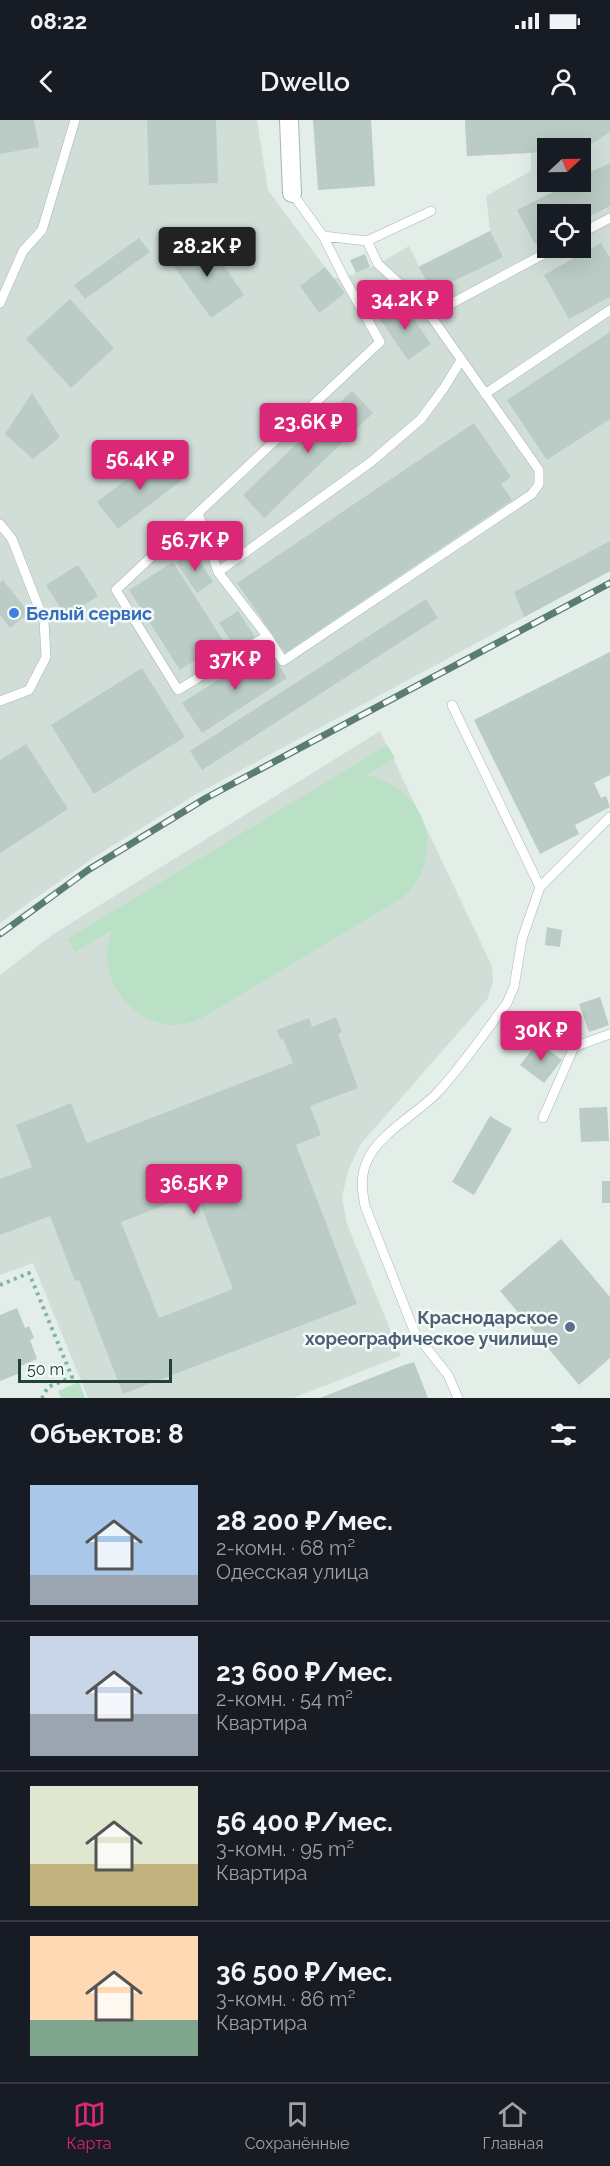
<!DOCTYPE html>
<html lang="ru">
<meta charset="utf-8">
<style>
:root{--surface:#171b24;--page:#20242c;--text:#f1f3f6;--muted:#9ea1a6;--line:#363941;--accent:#db2777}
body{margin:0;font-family:Raleway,sans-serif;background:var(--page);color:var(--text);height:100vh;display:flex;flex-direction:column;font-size:22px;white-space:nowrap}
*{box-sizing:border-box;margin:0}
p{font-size:20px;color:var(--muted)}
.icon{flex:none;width:33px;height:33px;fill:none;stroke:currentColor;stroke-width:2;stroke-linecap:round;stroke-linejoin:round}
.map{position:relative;height:1278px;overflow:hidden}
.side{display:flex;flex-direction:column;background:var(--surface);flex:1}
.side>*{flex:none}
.needle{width:39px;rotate:68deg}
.fabs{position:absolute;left:537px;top:18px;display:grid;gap:12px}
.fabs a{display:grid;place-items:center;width:54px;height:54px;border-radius:0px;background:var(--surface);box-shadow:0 6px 24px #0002;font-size:30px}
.scale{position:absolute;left:18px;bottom:15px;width:154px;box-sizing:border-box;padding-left:6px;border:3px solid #214139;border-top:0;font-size:16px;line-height:21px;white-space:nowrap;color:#214139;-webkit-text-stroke:4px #f4faf7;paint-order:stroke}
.price{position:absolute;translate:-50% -51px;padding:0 14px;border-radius:6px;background:var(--accent);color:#fff;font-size:20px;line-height:39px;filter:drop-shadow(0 2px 3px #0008)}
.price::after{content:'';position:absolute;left:50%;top:36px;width:18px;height:14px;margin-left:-9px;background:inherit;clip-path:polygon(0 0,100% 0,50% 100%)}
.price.active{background:#222;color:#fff}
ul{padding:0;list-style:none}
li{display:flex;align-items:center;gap:18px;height:150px;padding:0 30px}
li+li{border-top:2px solid var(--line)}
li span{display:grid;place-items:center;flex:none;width:168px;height:120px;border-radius:0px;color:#555}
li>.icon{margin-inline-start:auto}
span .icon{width:72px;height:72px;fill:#fffc;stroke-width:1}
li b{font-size:26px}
h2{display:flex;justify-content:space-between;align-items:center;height:72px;padding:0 30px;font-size:26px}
.status{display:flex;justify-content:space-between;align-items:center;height:42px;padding:0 30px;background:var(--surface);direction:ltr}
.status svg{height:16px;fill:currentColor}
header{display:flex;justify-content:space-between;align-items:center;height:78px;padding:0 30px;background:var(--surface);font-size:27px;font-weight:600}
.tabs{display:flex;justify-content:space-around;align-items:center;height:84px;border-top:2px solid var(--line);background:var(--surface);font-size:16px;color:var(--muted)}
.tabs a{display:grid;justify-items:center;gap:3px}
.tabs .active{color:var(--accent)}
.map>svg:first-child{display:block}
.built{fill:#d1ded8;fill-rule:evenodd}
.green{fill:#bae1c5}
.building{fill:#baccc5;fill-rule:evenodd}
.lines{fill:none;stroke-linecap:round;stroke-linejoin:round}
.service-casing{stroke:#a5b7b1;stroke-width:10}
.minor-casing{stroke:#a5b7b1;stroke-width:20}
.path{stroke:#80b4a5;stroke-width:4;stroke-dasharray:3 4.5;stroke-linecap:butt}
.service{stroke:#fff;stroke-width:9}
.minor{stroke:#fff;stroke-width:18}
.rail-casing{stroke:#5b7c74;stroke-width:7}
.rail{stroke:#f4faf7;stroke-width:4.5;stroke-dasharray:14;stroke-linecap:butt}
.shop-dot{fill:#3f7fe0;stroke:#f4faf7;stroke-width:2}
.service-dot{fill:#5c6f8a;stroke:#f4faf7;stroke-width:2}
.labels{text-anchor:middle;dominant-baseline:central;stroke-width:5;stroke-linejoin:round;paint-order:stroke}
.shop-label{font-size:18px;font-weight:bold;fill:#366cbe;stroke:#f4faf7;text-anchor:start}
.service-label{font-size:18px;font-weight:bold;fill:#4e5e75;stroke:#f4faf7;text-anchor:end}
</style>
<div class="status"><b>08:22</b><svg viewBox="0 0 49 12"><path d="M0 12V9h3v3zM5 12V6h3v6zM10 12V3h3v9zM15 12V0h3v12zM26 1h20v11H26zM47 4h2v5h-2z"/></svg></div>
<header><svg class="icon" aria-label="back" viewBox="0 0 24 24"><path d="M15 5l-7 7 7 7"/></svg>Dwello<svg class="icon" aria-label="person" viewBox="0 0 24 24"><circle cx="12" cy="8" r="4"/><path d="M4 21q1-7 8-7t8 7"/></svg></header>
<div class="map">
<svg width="610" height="1278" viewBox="0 0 610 1278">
<rect width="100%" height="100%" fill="#e3eee9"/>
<!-- built -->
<path class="built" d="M0,0H257L268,70L333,158H344L378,144L409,126L419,146L490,111L486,76L531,51V33L467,36L465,0H610V451L195,675L96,736L0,803ZM548,28H580V62H548ZM548,94H580V128H548Z
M380,611L492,846L493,863L487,880L360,1025L348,1051L342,1077L347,1104L401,1236L293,1278H88L33,1143L0,1155V855L52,815Z"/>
<!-- green -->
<path class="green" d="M387,625L395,638L367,655C428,669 447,733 404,777L200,899C191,902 183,905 173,905C138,904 108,872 107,837C107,828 109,819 112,810L75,832L67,819Z
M79,1262L85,1278H61L58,1271Z"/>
<!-- building -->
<path class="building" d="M0,0H34L39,27L0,34Z
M147,0H216L218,63L149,65Z
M313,0H371L375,66L318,70Z
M465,0H610V12L582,30L548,28V32L467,36Z
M610,43V86L580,101V94H548V118L535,124L517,90L573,62H580V57Z
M490,111L503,137L432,172L419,147Z
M204,117L244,175L211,198L170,141Z
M139,118L150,132L85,179L74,165Z
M601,123L610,138V177L569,199L544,155Z
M365,134L370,147L356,153L350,140Z
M325,147L345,173L319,193L300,166Z
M70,179L114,228L71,268L26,219Z
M402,182L431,224L408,240L379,198Z
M610,212V299L547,340L507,280Z
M352,271L373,293L264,398L243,375Z
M32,273L60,317L33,339L5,314Z
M474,303L511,357L501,364L512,380L285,533L237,463Z
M161,333L182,360L118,409L97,382Z
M610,421V451L524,497L514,472Z
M193,431L213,462L197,473L176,442Z
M173,442L224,522L180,550L129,470Z
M78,445L98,476L66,497L46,465Z
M3,460L29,493L10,508L0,495V463Z
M426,479L438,498L202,650L190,631Z
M238,491L255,517L236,529L219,503Z
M268,528L287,558L202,613L182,583Z
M610,532V655L594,663L601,678L606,676L610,687L575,705L579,714L540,734L474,600Z
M142,548L185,617L94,674L51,605Z
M26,624L68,689L0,733V640Z
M547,807L562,810L560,827L545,825Z
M600,877L609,905L589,912L579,884Z
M336,897L342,912L338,914L358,968L310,986L321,1015L296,1025L357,1184L123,1274L79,1160L75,1161L50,1096L0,1115V1059L32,1047L16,1005L71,983L87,1023L293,943L283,919L281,920L277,910L309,898L312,907ZM196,1073L233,1169L159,1198L121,1102Z
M538,922L562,940L544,963L520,945Z
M607,987L609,1021L581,1022L579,988Z
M490,996L512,1009L474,1075L452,1062Z
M602,1061H610V1083H602Z
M561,1119L610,1177V1238L579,1265L500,1171Z
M17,1188L25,1208L29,1206L34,1218L30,1220L37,1239L18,1247L20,1253L0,1261V1195Z
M414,1242L428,1278H320L404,1245Z"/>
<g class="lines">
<!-- service casing -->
<g class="service-casing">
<path id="service" d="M292,73L323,116L344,158L380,222L116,470L178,570L267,516L283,541L532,374L539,364V350L423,185L378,144L367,121L323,116
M580,114L610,98
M367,121L431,91
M0,183L23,131L42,110L75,0
M430,195L555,128
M485,274L610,190
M198,393L218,452L267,516
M0,404L12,419L44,501L46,537L29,570L0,581
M218,452L371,342L421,299L444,268L461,240
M452,585L540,767L522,819L514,867L507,883C485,912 461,948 436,974C415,995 379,1014 367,1041C360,1057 362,1070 365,1086L415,1213L448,1255L458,1278
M540,767L610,697
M543,998L574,927L610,914"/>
</g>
<!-- minor casing -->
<g class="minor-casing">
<path id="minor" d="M289,0L292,73"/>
</g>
<!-- path -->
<path class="path" d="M0,1165L29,1153L72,1257L48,1267L42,1278"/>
<!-- service -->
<use href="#service" class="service"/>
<!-- minor -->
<use href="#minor" class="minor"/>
<!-- rail casing -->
<g class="rail-casing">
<path id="rail" d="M0,814L88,750L206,678L610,463"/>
</g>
<!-- rail -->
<use href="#rail" class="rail"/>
</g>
<!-- markers -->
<circle class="shop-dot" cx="14" cy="493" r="6"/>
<circle class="service-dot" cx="570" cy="1207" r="6"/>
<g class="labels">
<!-- shop labels -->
<g class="shop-label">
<text x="26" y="493">Белый сервис</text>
</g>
<!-- service labels -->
<g class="service-label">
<text x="558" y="1197">Краснодарское<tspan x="558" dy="21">хореографическое училище</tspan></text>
</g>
</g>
</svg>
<div class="fabs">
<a><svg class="needle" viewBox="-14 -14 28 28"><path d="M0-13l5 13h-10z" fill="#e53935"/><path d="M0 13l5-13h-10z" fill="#9ea1a6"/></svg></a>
<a><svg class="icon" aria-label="locate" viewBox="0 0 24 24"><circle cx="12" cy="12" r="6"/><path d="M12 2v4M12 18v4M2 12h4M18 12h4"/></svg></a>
</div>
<div class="scale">50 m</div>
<b class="price active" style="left:207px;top:158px">28.2K ₽</b>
<b class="price" style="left:405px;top:211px">34.2K ₽</b>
<b class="price" style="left:308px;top:334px">23.6K ₽</b>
<b class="price" style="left:140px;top:371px">56.4K ₽</b>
<b class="price" style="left:195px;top:452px">56.7K ₽</b>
<b class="price" style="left:235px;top:571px">37K ₽</b>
<b class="price" style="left:541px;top:942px">30K ₽</b>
<b class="price" style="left:194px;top:1095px">36.5K ₽</b>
</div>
<section class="side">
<h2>Объектов: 8<svg class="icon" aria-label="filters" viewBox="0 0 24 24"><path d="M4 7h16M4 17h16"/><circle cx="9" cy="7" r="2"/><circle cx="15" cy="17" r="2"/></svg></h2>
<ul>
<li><span style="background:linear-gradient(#a9c7e8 75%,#9aa5b1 0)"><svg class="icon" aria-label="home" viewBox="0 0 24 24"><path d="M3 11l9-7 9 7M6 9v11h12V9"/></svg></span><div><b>28 200 ₽/мес.</b><p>2-комн. · 68 m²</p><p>Одесская улица</p></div></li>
<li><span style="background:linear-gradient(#c9d6e8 65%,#9aa5b1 0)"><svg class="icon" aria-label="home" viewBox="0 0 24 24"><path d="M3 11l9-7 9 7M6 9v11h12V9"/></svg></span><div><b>23 600 ₽/мес.</b><p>2-комн. · 54 m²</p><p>Квартира</p></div></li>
<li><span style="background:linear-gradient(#dfe7d0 65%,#c2b280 0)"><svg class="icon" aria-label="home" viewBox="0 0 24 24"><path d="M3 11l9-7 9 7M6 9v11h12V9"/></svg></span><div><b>56 400 ₽/мес.</b><p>3-комн. · 95 m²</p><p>Квартира</p></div></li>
<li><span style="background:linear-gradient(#ffd9b3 70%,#7fa58c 0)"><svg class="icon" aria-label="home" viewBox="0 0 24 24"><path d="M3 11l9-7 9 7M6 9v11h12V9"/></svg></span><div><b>36 500 ₽/мес.</b><p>3-комн. · 86 m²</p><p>Квартира</p></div></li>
</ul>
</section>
<nav class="tabs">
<a class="active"><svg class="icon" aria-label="map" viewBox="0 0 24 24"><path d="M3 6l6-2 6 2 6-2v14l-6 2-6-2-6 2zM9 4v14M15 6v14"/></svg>Карта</a>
<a><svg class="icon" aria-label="saved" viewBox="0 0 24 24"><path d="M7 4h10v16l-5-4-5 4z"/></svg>Сохранённые</a>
<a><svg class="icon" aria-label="home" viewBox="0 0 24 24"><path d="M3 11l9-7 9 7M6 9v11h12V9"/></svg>Главная</a>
</nav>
